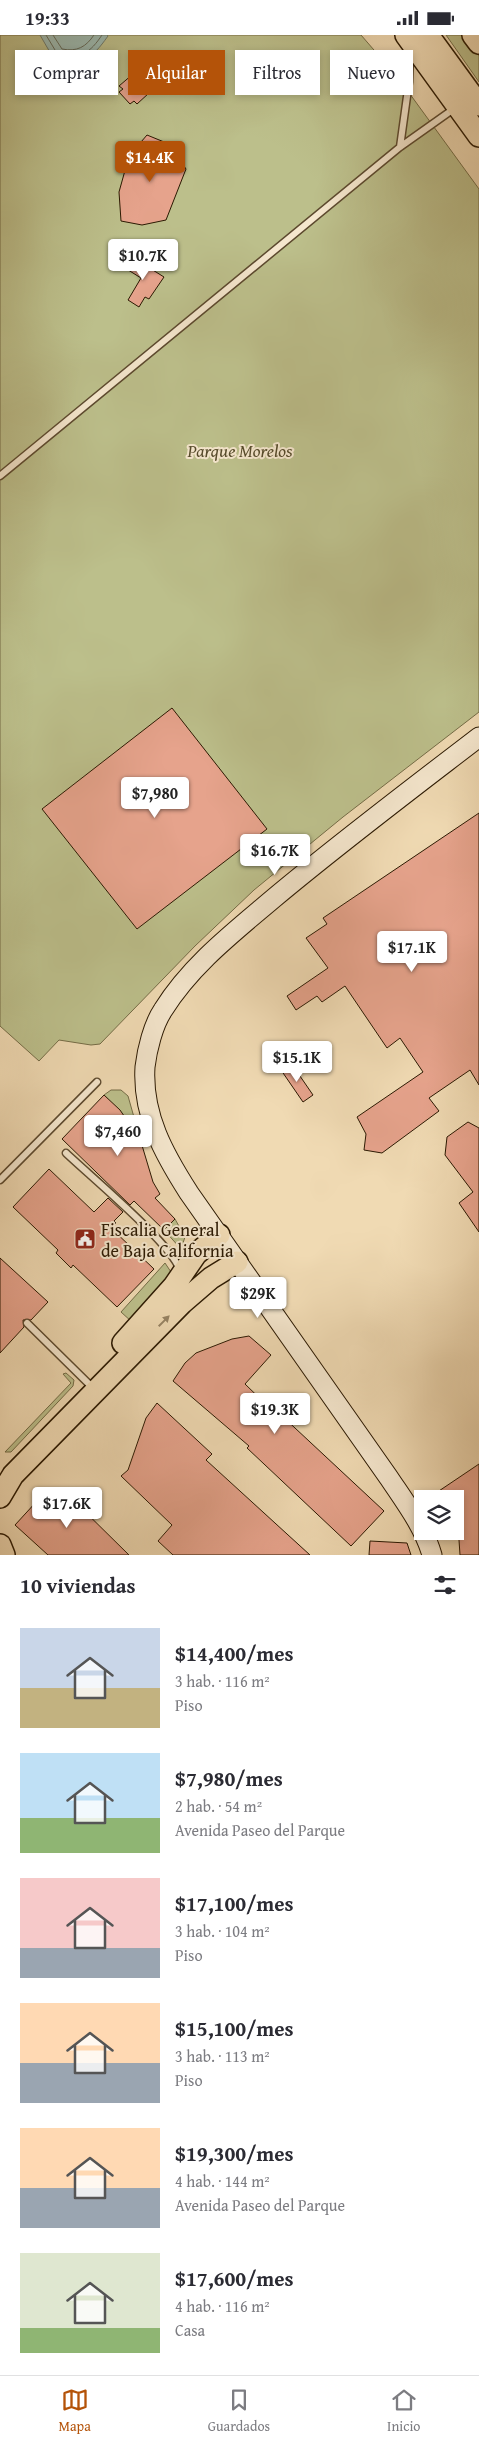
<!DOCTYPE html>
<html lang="es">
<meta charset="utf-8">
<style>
:root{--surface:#fff;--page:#f2f2f3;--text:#2b2b33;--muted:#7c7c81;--line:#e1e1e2;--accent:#b45309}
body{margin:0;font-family:"Gentium Book Plus",serif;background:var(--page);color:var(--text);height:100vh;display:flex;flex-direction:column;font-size:19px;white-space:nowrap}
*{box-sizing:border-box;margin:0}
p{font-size:16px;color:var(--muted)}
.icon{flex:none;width:28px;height:28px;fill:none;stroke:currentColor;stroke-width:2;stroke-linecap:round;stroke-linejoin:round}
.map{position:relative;height:1520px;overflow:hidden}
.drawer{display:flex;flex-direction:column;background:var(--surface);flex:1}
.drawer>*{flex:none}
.hud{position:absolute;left:15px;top:15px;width:450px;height:45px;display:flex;gap:10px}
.tools{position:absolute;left:414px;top:1455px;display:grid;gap:10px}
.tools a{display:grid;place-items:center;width:50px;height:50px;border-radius:0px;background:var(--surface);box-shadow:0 2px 8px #0003;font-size:25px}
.price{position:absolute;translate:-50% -42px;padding:0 11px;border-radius:5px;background:#fff;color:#222;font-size:16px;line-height:32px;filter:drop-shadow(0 1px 2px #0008)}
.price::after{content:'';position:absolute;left:50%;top:30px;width:15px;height:11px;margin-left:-8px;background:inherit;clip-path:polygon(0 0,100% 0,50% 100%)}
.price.current{background:var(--accent);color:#fff}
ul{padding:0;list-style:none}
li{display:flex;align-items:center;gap:15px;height:125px;padding:0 20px}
li span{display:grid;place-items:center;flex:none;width:140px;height:100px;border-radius:0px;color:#555}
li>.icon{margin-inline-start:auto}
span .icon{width:60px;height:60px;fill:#fffc;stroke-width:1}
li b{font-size:21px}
h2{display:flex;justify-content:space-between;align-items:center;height:60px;padding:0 20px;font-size:21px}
.chip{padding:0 18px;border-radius:0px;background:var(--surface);box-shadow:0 2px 8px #0003;font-size:18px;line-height:45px}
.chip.current{background:var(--accent);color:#fff}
.status{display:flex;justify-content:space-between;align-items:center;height:35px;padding:0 25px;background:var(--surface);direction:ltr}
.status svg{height:14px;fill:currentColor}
.tab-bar{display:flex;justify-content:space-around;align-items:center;height:70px;border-top:1px solid var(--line);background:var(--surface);font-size:14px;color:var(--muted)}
.tab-bar a{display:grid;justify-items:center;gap:2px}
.tab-bar .current{color:var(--accent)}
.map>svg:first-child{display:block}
.green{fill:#bcbf8b;stroke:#746c46}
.water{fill:#9bbab2;stroke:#6e7a6c}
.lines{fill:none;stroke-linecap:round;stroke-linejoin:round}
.shore{stroke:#636a5a;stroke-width:1}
.building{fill:#e6a38c;stroke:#2b1902}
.lane-casing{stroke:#5c492e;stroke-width:9}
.secondary-casing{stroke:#2b1902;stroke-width:21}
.primary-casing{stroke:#2b1902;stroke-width:24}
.lane{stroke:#f5e7ce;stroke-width:6}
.secondary{stroke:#f5e7ce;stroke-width:19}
.primary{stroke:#f0dab3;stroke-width:21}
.oneway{fill:#978363}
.labels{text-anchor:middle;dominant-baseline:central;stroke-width:4;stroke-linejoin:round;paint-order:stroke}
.park-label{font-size:18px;font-style:italic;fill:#564b2b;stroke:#f5e7ce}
.poi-label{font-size:18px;fill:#2b1902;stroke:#f5e7ce;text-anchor:start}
</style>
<div class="status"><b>19:33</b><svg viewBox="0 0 49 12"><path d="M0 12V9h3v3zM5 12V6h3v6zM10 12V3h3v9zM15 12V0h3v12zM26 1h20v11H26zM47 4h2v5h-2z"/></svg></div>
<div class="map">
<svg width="479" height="1520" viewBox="0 0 479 1520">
<rect width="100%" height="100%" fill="#f0dab3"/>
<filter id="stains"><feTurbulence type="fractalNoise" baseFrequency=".004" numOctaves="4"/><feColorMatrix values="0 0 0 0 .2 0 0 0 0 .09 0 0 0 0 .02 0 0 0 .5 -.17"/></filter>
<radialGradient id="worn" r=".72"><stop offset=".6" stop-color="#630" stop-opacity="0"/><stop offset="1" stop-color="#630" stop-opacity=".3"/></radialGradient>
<!-- green -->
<path class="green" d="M0,0H361L399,44L479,154V677L343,782L254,855L195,911L100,1009L91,1010L59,1005L39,1026L0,991Z
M446,0H462L479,21V47Z
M111,1055H121L128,1061L141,1107L126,1083L104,1060Z
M175,1184L185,1202L181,1214L164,1195Z
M165,1228L173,1240L132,1287L121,1277Z
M66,1338L74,1345L73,1351L11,1417H5L71,1348L63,1339Z"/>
<!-- water -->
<path class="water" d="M40,0H107L108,1C91,25 85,27 55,26Z"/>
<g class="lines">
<!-- shore -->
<path class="shore" d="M46,0L58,20C81,24 90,18 102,0
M53,0L62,14C77,17 86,12 94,0"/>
</g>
<!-- building -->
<path class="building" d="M133,39L136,43L140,39L150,51L146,55L149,58L137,69L134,66L130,69L119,57L123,54L119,51Z
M147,100L169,109L186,134L166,185L142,190L121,186L119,157L129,121Z
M132,222L164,242L149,264L145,262L139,272L128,265L141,243L125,233Z
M172,673L267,794L137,894L42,774Z
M479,778V1050L470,1035L429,1063L439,1076L382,1118L364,1115L366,1099L357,1082L423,1037L400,1003L387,1013L345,951L322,967L317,961L296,975L287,961L328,933L306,903L327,889L323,883Z
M291,1028L313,1060L303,1067L281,1035Z
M104,1060L120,1075L133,1094L141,1107L153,1147L160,1159L155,1163L175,1184L164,1195L134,1166L130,1170L62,1104Z
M468,1087L479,1093V1197L459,1168L473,1157L445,1120L447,1102Z
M49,1134L94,1177L108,1163L123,1177L114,1186L116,1188L111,1193L154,1234L117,1272L73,1230L71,1233L56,1218L58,1215L13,1172Z
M0,1223L48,1267L31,1285H23L24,1292L0,1318Z
M249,1301L271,1320L245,1349L278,1381L280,1379L384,1476L351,1511L247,1413L249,1411L173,1346L185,1328L196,1318L232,1304Z
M157,1368L212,1419L206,1425L310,1520H173L158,1506L172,1490L121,1441L128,1435L146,1383Z
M479,1429V1520H460L459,1505L455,1499V1464H427Z
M61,1453L129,1520H48L15,1490L37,1466L44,1472Z
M370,1506L407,1508L411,1520H369Z"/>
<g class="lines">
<!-- lane casing -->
<g class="lane-casing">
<path id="lane" d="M400,112L409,47L410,17
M0,441L400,112L455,73
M66,1118C90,1141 171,1208 180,1235
M0,1145L97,1047
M27,1288L94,1354"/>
</g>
<!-- secondary casing -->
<g class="secondary-casing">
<path id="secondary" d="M432,1520C424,1492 405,1467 389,1443L189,1158C164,1119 142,1080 145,1032C147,1015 153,990 163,975C191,930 234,897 274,863C341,807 410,755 479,702"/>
</g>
<!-- primary casing -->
<g class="primary-casing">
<path id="primary" d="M406,0L479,101
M428,0L479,70
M473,0L479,8
M123,1308L174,1251L196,1219L219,1200
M0,1462L13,1440L182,1268L211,1243L237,1227
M0,1510L4,1520"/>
</g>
<!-- lane -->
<use href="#lane" class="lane"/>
<!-- secondary -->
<use href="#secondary" class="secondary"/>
<!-- primary -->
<use href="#primary" class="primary"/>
</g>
<!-- one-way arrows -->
<defs><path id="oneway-solid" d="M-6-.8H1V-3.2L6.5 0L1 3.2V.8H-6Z" transform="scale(1.25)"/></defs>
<use class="oneway" href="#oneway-solid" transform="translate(164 1286) rotate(-45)"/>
<!-- icons -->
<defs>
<g id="civic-square" transform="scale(1.125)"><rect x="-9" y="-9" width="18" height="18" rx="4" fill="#8f2418" stroke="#f5e7ce"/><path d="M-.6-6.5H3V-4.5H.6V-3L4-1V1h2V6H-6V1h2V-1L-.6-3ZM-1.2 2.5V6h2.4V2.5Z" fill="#fff"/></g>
</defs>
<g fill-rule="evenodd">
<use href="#civic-square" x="85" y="1204"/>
</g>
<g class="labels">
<!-- park labels -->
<g class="park-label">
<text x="240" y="415">Parque Morelos</text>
</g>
<!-- poi labels -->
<g class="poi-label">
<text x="101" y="1194">Fiscalia General<tspan x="101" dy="21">de Baja California</tspan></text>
</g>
</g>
<rect width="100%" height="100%" filter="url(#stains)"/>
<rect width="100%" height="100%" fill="url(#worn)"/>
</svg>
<div class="tools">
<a><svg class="icon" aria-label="layers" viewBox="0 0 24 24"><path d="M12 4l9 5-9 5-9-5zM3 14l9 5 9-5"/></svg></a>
</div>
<b class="price current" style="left:150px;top:148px">$14.4K</b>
<b class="price" style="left:143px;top:246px">$10.7K</b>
<b class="price" style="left:155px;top:784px">$7,980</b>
<b class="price" style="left:275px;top:841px">$16.7K</b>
<b class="price" style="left:412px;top:938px">$17.1K</b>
<b class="price" style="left:297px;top:1048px">$15.1K</b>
<b class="price" style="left:118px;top:1122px">$7,460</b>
<b class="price" style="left:258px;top:1284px">$29K</b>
<b class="price" style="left:275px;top:1400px">$19.3K</b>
<b class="price" style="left:67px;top:1494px">$17.6K</b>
<div class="hud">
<a class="chip">Comprar</a>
<a class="chip current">Alquilar</a>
<a class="chip">Filtros</a>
<a class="chip">Nuevo</a>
</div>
</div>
<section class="drawer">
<h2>10 viviendas<svg class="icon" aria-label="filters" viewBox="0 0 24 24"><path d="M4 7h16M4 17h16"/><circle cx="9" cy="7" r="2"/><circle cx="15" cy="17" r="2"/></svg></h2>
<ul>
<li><span style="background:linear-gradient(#c9d6e8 60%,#c2b280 0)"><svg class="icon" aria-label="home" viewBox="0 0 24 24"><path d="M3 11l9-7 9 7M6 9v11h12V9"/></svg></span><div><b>$14,400/mes</b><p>3 hab. · 116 m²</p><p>Piso</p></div></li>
<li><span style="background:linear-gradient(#bfe0f5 65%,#8fb573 0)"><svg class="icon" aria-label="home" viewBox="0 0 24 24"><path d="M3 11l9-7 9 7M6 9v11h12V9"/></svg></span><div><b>$7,980/mes</b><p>2 hab. · 54 m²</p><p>Avenida Paseo del Parque</p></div></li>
<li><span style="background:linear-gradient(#f6c9c9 70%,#9aa5b1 0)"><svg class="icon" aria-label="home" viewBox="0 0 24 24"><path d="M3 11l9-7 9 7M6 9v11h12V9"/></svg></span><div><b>$17,100/mes</b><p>3 hab. · 104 m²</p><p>Piso</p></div></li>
<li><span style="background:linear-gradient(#ffd9b3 60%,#9aa5b1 0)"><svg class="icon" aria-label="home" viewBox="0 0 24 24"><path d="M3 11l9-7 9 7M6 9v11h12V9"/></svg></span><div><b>$15,100/mes</b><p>3 hab. · 113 m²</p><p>Piso</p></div></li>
<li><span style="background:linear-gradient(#ffd9b3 60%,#9aa5b1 0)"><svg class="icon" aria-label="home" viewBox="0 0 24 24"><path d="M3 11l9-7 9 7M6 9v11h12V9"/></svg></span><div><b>$19,300/mes</b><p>4 hab. · 144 m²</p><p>Avenida Paseo del Parque</p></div></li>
<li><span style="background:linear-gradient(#dfe7d0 75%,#8fb573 0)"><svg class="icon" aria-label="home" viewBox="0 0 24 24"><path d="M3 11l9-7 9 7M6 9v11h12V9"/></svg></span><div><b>$17,600/mes</b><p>4 hab. · 116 m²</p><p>Casa</p></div></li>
</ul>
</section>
<nav class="tab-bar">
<a class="current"><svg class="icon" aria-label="map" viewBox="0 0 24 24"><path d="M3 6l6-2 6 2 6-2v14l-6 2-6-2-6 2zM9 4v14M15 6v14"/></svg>Mapa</a>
<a><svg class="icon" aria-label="saved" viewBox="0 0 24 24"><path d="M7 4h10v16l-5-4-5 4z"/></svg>Guardados</a>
<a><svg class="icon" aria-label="home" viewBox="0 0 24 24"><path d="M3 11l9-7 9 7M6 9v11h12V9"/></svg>Inicio</a>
</nav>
